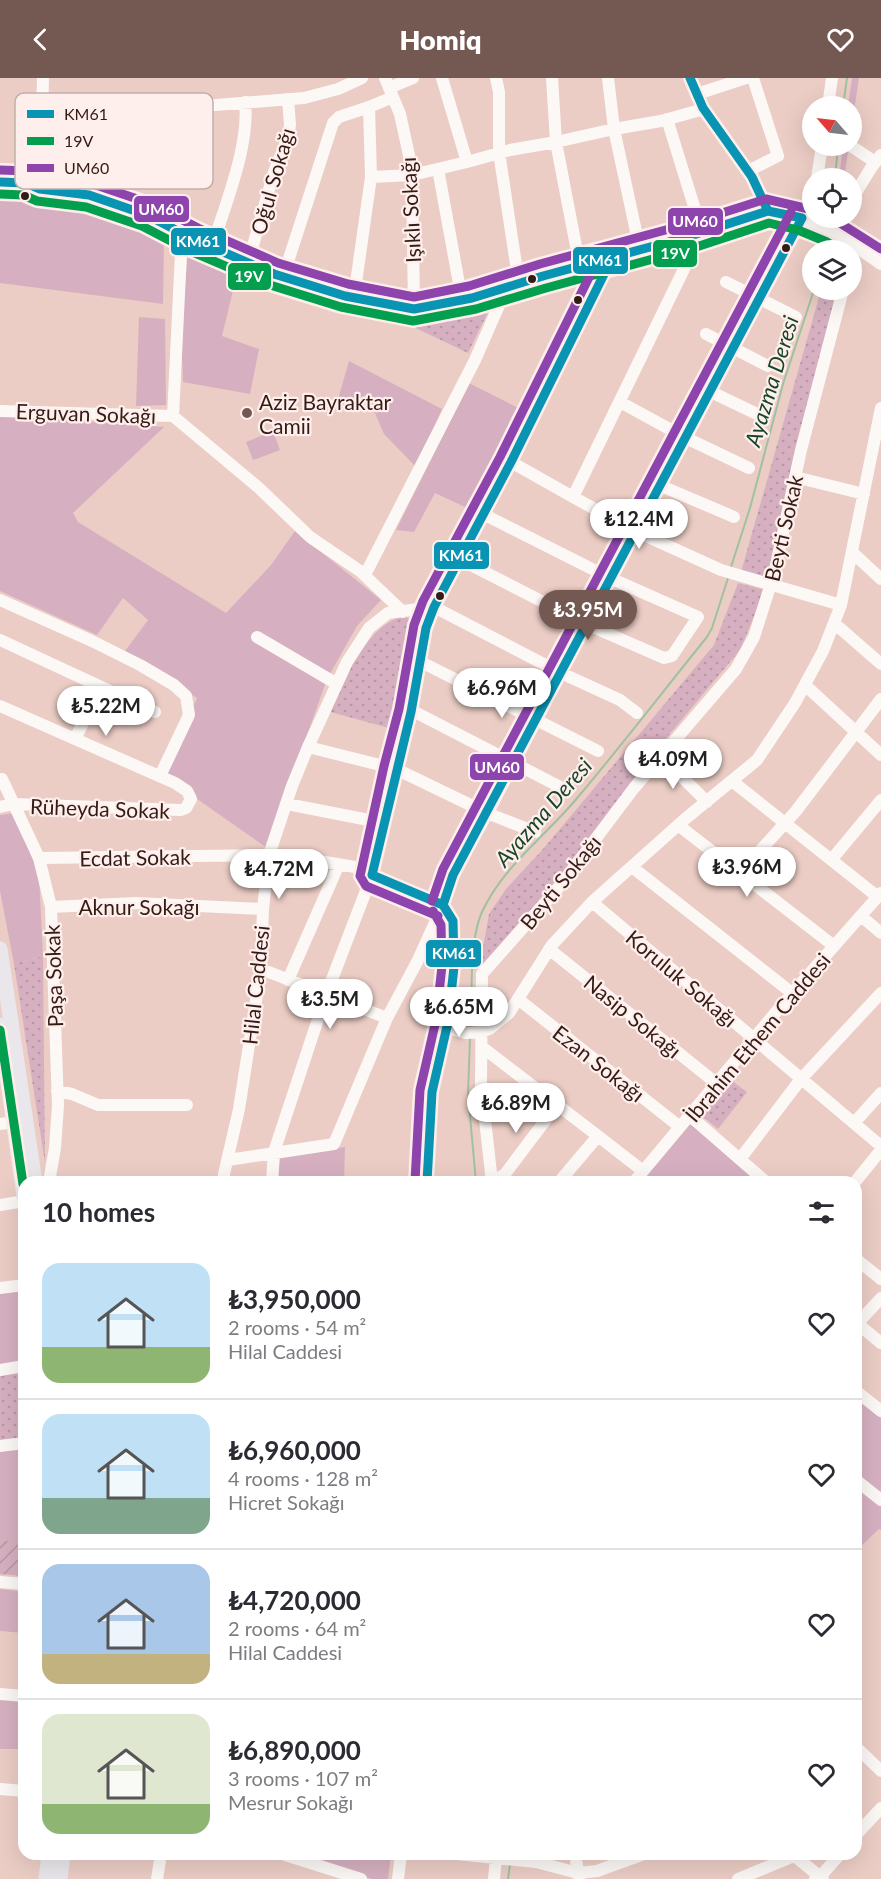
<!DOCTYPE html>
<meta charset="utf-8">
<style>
:root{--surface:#fff;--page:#f7f7f7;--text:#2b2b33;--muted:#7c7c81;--line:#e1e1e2;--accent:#745953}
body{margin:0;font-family:Lato,sans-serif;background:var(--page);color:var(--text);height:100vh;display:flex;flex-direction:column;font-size:22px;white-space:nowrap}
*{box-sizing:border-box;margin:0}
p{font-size:20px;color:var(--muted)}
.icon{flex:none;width:33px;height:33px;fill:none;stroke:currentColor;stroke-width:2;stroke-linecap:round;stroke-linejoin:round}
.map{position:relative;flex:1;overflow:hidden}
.side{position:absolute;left:18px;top:1098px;width:844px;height:684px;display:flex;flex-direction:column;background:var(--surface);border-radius:18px;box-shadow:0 6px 24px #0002}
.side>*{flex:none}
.needle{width:39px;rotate:298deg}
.tools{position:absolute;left:802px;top:18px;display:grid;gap:12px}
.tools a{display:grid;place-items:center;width:60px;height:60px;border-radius:50%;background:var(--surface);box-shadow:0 6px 24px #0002;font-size:30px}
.price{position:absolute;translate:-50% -51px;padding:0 14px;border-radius:21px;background:#fff;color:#222;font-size:20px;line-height:39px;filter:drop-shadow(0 2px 3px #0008)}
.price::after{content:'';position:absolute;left:50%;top:36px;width:18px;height:14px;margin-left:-9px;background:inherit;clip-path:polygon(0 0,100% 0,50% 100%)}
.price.current{background:var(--accent);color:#fff}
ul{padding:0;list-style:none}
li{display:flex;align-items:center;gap:18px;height:150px;padding:0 24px}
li+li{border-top:2px solid var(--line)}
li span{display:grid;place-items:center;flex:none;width:168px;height:120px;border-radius:18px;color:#555}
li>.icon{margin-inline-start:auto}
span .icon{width:72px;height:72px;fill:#fffc;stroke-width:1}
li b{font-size:26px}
h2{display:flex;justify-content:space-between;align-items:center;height:72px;padding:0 24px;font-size:26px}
header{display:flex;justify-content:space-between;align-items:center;height:78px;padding:0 24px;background:var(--accent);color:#fff;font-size:27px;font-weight:800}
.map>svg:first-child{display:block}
.grass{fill:#d6b0c0}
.park{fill:url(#park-dots)}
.garden{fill:url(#garden-furrows)}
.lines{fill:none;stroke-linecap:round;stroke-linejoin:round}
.stream{stroke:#a0c1a1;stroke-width:2}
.minor{stroke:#fcf8f6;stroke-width:12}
.major{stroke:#eae7ec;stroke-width:15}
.bus-1-casing{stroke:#feefec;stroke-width:14}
.bus-2-casing{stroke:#feefec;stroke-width:14}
.bus-3-casing{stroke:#feefec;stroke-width:14}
.bus-1{stroke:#0894b2;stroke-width:9}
.bus-2{stroke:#039f4e;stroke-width:9}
.bus-3{stroke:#8e44ad;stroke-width:9}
.bus-dot{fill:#341b16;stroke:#feefec;stroke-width:2}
.poi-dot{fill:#745953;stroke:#feefec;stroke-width:2}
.labels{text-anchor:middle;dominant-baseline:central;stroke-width:4.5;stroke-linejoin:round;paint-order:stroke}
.street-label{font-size:21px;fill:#341b16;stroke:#feefec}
.poi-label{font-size:21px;fill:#341b16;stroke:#feefec;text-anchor:start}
.water-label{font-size:22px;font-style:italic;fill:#184529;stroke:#feefec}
.key{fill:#feefec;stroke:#c1afac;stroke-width:1.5}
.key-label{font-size:16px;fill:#341b16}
.line-badge{stroke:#feefec;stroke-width:2}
.badge-label{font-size:16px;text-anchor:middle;font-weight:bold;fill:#fff}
</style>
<header><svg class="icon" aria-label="back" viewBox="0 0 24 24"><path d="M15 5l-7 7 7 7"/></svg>Homiq<svg class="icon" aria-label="heart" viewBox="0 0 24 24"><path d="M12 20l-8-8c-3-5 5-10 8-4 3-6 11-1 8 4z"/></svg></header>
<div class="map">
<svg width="881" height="1801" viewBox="0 0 881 1801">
<defs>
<pattern id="park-dots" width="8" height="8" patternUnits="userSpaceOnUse" patternTransform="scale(1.5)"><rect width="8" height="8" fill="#d6b0c0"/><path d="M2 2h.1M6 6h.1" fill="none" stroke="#b897a4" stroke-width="1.8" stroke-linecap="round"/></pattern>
<pattern id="garden-furrows" width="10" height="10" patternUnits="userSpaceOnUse" patternTransform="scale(1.5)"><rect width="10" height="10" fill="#d6b0c0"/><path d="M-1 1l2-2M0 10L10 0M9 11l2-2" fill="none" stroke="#b897a4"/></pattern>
</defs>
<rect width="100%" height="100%" fill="#ebcdc5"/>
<!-- grass -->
<path class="grass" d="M852,0H859L852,47V28H848Z
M843,68H849L844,100H839Z
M0,119L101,134L164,163L163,226L0,205Z
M188,172L238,192L222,258L259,271L250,316L183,304L181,252Z
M139,239L165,241L166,327L136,328Z
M349,283L442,331L416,389L384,356L367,317L336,328Z
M469,305L530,336L478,435L435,415L414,454L396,452Z
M0,338L164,349L73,435L78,444L226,535L271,487L295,453L381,522L357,548L327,601L267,770L163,697L197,620L125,573L148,542L123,520L97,557L0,513Z
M273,353L280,372L253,382L246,364Z
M14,735L39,797L43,878L14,886L0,813V737Z
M691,1042L762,1104H641Z
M345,1069L344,1104H278L280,1078Z
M24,1207V1283L0,1286V1210Z
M856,1320L881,1340V1452L879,1451L857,1472Z
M24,1371V1461L0,1463V1373Z
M0,1511L24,1514V1555L0,1553Z
M0,1621L24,1622V1671H0Z
M300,1776H391L388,1801H372L300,1779Z"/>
<!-- park -->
<path class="park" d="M821,212H840L770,503L741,494Z
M491,228L468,275L401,243H402Z
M738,505L765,512L740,572L647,683L563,794L479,892L489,836L506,811L544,770L714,567Z
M404,538L416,544L421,550L396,652L327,633C343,603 369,545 404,538Z
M43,878L45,1085L14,886Z
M724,997L747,1014L718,1051L696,1033Z
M24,1292V1359L0,1362V1295Z"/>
<!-- garden -->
<path class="garden" d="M24,1461V1498L0,1496V1463Z"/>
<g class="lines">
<!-- stream -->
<path class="stream" d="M843,28L847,0
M835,100L838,68
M829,146L830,140
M825,172L828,155
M731,489L750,430L783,306L814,212
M471,952C472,920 469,862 482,834C503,788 547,757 578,719C622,667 664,612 707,559L712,550L729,497
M470,960L468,1016L476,1104
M508,1801L510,1786"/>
<!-- minor -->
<path class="minor" d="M385,0L400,36L412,91L414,231
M442,0L467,84
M496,0L499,14V74L519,206
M552,0L556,64L580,189
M608,0L614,51L661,43L704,31
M690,0L703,30L752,99L768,133
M389,10L413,0
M697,16L746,0
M393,19L369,29L371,99L412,97L467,84L510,72L556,64L614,51L640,172
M828,28L832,0
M42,41L304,20L338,11L362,0
M851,68L875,84
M438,91L462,222
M748,93L778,78L753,0
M817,100L822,68
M0,104L26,105L40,111L89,117L147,137L193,161L274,196L345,218L414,231L472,220L543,198L687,159L768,133L802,140L833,153L881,186
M40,111L43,0
M0,113L24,116L40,111
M852,121L871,90L881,77
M833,153L841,140
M182,155L173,338L259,410L310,459L360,493L403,534
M212,169C225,127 250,67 245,24
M248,185L274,94L288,59L290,47L288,21
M283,199L333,45L339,39L369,29
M726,204L796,239
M354,219L371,99
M706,256L768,288
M709,313L757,336
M620,324L684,359L749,390
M0,333L173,338
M511,384L573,419L702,154L667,41
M795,399L864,416
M659,407L734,439
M573,419L635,453L721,492L841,527
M853,475L881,501
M459,481L586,546L664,580L672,578L698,539L610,500L483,436
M365,497L475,282L500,225L496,213
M0,522L92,563L140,587L174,607L186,618L189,637L160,698
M834,545L881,586
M257,559L337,606
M0,562L155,634
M419,583L598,673
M805,607L881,677
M0,628L175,705L187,713L191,721L186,730L181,732L13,726L0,729
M411,632L568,713
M75,661L101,609
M308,669L396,691L487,735L535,754
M661,678L707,724
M2,701L39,780L51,829L58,1027L55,1070L49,1104
M732,703L878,819
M287,726L384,745
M678,747L834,868
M39,780L269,777L301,780L355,789L443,827
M832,781L881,722
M632,789L792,915
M740,795L796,733L881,621
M592,824L881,1068
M51,829L136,825L263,831
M861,838L881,855
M549,871L716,1005
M261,891L387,940
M288,902L339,786
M518,921L680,1049
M446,950L466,955L482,954L491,950L509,935L552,867L592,824L685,741L757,682L795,625L823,573L841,527L881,330
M482,969L598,1058L559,1104
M57,1013L72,1016L98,1027H187
M689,1037L766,1104
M854,1045L881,1015
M0,1046L14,1044
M598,1058L643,1093
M740,1081L801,1001L881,915
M228,1082L334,1066L387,940L418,882L443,827L453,797L494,723L653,418L802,140L813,123
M224,1104V1096L239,1031L261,891L263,831L269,777L292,708L308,669L347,584L369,550L388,535L434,529L561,595L620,622L637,635
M272,1104L274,1074L326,917L372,797L396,691L411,634L426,550L434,529L511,384L612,180
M427,1104L432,1014L448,944L454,889L453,843L443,827
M492,1104L481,1006L482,896L560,808L634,710L736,591L754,559L774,496L801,372L843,212
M492,1104L505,1096L557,1027
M634,1104L781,928L881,815
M855,1104L881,1072
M0,1127L24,1123
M856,1181L881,1201
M0,1210L24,1207
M858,1246L881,1265
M856,1247L881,1220
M0,1292L24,1288
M856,1313L881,1333
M0,1368L24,1365
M856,1402L881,1422
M0,1504L24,1506
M0,1616L24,1618
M856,1669L881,1693
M0,1711L24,1713
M856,1757L881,1730
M282,1776L361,1801
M456,1776L536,1784L578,1795L597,1793L644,1776
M575,1776L579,1800
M792,1776L823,1801
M157,1801L161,1776
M398,1801L401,1776
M494,1801L496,1780
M738,1801L794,1778
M815,1801L820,1799L840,1776"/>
<!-- major -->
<path class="major" d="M0,871L35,1104
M0,947L24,1118
M46,1801L49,1776
M60,1801L63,1776"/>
<!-- bus-1 casing -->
<g class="bus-1-casing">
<path id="bus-1" d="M690,0L703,30L752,99L768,133
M0,104L26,105L40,111L89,117L147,137L193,161L274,196L345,218L414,231L472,220L543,198L687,159L768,133L802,140
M372,797L411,634L426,550L434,529L511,384L612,180
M372,797L443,827
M443,827L453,797L802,140
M427,1104L432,1014L448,944L454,889L453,843L443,827"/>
</g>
<!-- bus-2 casing -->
<g class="bus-2-casing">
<path id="bus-2" d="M0,116L23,117L37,123L86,129L142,148L188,172L270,207L341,229L413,243L476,231L546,210L690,171L769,145L798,152L827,164L840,172
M0,952L23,1106"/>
</g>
<!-- bus-3 casing -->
<g class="bus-3-casing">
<path id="bus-3" d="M0,92L28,93L43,99L93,106L152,126L198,150L278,185L348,206L414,219L469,208L540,186L684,147L766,121L813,132
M832,140L881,171
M432,823L443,791L791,134
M438,838L366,808L360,798L384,688L399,631L414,547L423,523L500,379L601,175
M415,1103L420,1012L436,942L442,888L441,847L433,833"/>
</g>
<!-- bus-1 -->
<use href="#bus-1" class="bus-1"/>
<!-- bus-2 -->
<use href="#bus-2" class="bus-2"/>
<!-- bus-3 -->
<use href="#bus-3" class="bus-3"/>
</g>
<!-- markers -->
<g class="bus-dot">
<circle cx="25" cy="118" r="5"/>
<circle cx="786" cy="170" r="5"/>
<circle cx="532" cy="201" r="5"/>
<circle cx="578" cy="222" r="5"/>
<circle cx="440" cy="518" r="5"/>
</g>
<circle class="poi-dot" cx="247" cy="335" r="6"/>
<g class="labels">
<!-- street labels -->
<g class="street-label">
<text transform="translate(272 103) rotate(-74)">Oğul Sokağı</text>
<text transform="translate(410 132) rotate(-93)">Işıklı Sokağı</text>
<text transform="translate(86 335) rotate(2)">Erguvan Sokağı</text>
<text transform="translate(783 450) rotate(-77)">Beyti Sokak</text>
<text transform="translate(100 730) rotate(2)">Rüheyda Sokak</text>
<text transform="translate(135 779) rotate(-1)">Ecdat Sokak</text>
<text transform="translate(560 804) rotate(-51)">Beyti Sokağı</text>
<text x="139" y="828">Aknur Sokağı</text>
<text transform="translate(53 898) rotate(-92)">Paşa Sokak</text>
<text transform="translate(682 900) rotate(40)">Koruluk Sokağı</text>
<text transform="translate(255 907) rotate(-84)">Hilal Caddesi</text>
<text transform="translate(633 938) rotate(39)">Nasip Sokağı</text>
<text transform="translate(757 959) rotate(-50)">İbrahim Ethem Caddesi</text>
<text transform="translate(599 985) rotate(38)">Ezan Sokağı</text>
</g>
<!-- poi labels -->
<g class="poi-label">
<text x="259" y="323">Aziz Bayraktar<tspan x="259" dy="24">Camii</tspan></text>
</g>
<!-- water labels -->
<g class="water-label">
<text transform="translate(771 303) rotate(-73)">Ayazma Deresi</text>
<text transform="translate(543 734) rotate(-49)">Ayazma Deresi</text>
</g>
</g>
<!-- legend -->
<rect x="15" y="15" width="198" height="96" rx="9" class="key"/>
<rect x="27" y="32" width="27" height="8" fill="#0894b2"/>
<rect x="27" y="59" width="27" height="8" fill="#039f4e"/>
<rect x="27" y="86" width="27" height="8" fill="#8e44ad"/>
<g class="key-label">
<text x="64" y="42">KM61</text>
<text x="64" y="69">19V</text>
<text x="64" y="96">UM60</text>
</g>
<g class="line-badge">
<rect x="133" y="117" width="57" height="28" rx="6" fill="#8e44ad"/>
<rect x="667" y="129" width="57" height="29" rx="6" fill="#8e44ad"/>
<rect x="170" y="149" width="57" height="29" rx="6" fill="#0894b2"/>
<rect x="652" y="161" width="46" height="29" rx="6" fill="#039f4e"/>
<rect x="572" y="168" width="57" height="29" rx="6" fill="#0894b2"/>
<rect x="227" y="184" width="45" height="29" rx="6" fill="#039f4e"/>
<rect x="433" y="463" width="57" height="29" rx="6" fill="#0894b2"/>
<rect x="469" y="675" width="56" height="28" rx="6" fill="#8e44ad"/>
<rect x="425" y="861" width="57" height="29" rx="6" fill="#0894b2"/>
</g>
<g class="badge-label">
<text x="161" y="137">UM60</text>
<text x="695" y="149">UM60</text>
<text x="198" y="169">KM61</text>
<text x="675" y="181">19V</text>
<text x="600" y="188">KM61</text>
<text x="249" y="204">19V</text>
<text x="461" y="483">KM61</text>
<text x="497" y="695">UM60</text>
<text x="454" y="881">KM61</text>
</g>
</svg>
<div class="tools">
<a><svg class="needle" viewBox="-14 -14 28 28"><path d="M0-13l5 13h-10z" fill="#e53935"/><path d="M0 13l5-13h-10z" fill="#7c7c81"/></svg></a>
<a><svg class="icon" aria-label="locate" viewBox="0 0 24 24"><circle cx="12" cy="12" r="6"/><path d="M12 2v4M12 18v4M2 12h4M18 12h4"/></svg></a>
<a><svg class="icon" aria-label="layers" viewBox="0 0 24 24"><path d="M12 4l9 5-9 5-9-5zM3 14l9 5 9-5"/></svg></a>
</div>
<b class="price" style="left:639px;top:472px">₺12.4M</b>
<b class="price current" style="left:588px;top:563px">₺3.95M</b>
<b class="price" style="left:502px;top:641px">₺6.96M</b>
<b class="price" style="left:106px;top:659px">₺5.22M</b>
<b class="price" style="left:673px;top:712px">₺4.09M</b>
<b class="price" style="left:747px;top:820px">₺3.96M</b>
<b class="price" style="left:279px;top:822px">₺4.72M</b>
<b class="price" style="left:330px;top:952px">₺3.5M</b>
<b class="price" style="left:459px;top:960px">₺6.65M</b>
<b class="price" style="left:516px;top:1056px">₺6.89M</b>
<section class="side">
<h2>10 homes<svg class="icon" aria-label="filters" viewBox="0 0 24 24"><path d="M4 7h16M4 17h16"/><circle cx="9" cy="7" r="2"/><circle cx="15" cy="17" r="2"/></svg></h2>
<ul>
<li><span style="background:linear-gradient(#bfe0f5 70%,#8fb573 0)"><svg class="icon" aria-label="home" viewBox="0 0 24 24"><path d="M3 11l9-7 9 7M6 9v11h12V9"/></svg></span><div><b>₺3,950,000</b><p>2 rooms · 54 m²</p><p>Hilal Caddesi</p></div><svg class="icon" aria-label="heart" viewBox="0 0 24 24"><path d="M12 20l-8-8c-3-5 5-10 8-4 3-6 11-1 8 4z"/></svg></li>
<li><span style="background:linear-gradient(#bfe0f5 70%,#7fa58c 0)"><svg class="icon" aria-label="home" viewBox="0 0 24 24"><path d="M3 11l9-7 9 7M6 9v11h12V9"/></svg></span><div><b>₺6,960,000</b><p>4 rooms · 128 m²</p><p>Hicret Sokağı</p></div><svg class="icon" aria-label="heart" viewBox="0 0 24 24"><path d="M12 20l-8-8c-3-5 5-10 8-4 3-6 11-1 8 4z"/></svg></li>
<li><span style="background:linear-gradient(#a9c7e8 75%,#c2b280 0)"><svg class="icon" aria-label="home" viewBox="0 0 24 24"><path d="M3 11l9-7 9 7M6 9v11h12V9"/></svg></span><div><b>₺4,720,000</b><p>2 rooms · 64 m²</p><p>Hilal Caddesi</p></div><svg class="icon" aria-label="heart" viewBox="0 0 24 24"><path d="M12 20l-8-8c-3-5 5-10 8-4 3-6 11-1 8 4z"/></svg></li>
<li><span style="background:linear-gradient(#dfe7d0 75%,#8fb573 0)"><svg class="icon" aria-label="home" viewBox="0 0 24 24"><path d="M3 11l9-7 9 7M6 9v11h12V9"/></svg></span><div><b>₺6,890,000</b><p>3 rooms · 107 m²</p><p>Mesrur Sokağı</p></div><svg class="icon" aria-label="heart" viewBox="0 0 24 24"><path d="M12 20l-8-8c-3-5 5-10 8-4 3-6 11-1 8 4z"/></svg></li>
</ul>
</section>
</div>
